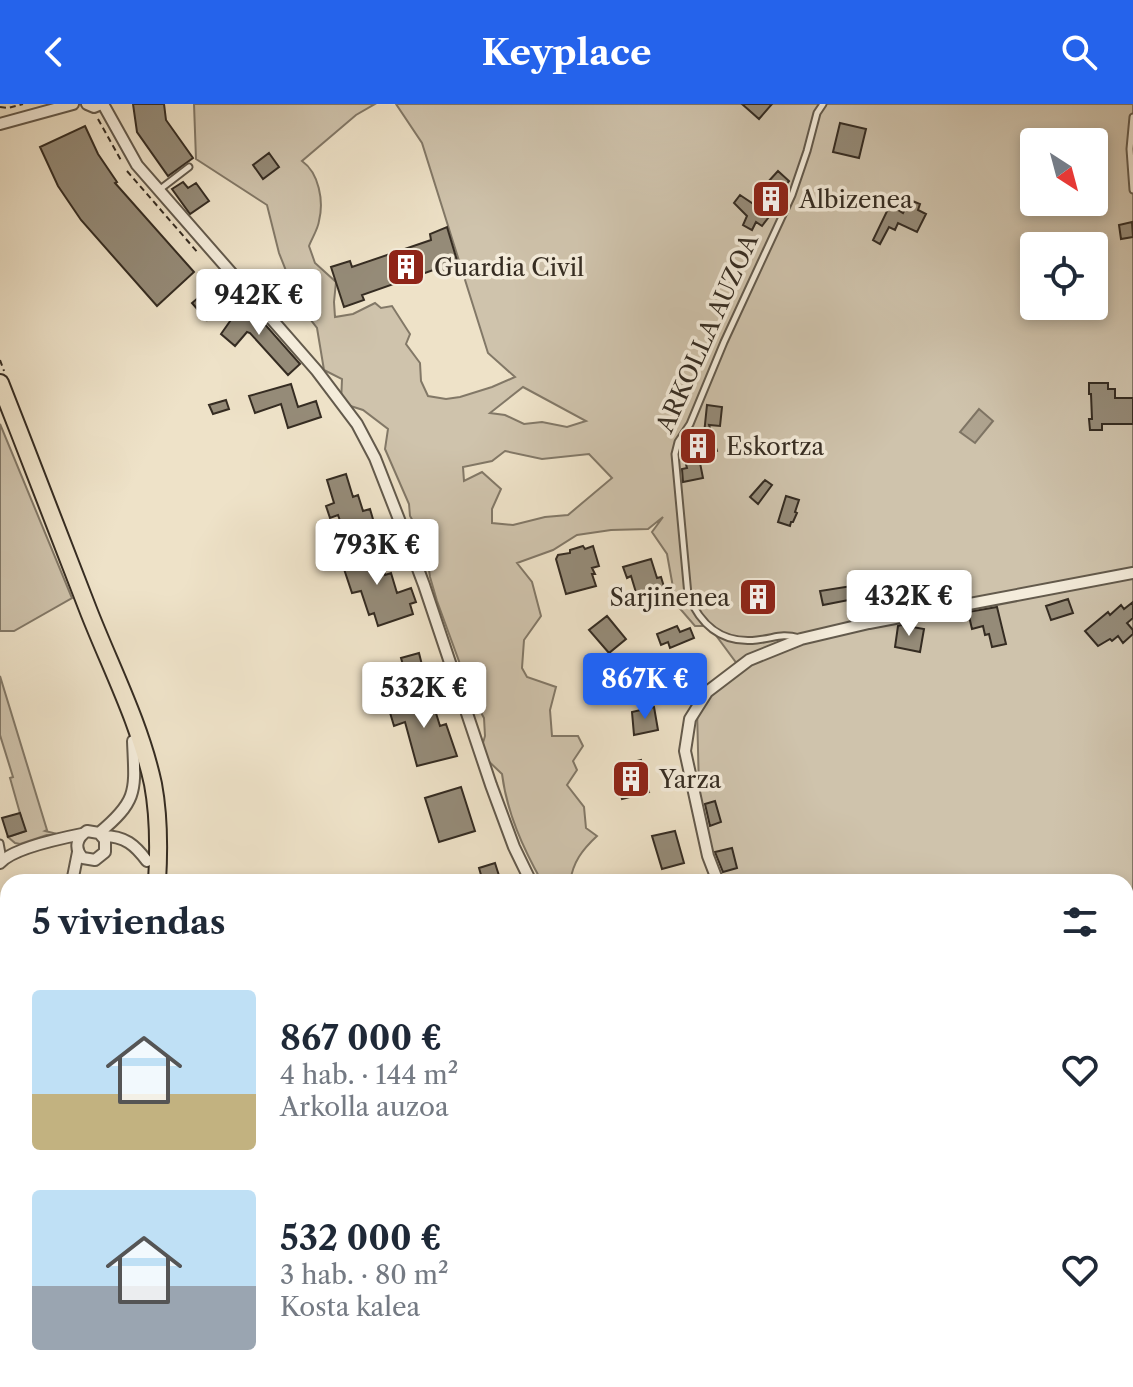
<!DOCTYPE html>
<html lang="es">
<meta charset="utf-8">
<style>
:root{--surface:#fff;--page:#f2f2f3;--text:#1f2937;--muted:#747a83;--accent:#2563eb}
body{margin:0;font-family:"Libre Caslon Text",serif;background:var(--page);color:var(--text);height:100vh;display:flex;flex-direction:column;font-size:30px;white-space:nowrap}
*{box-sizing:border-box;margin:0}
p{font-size:26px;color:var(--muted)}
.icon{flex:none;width:44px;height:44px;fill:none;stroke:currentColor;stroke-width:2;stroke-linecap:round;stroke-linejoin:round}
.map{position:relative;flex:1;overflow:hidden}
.drawer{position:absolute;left:0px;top:770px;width:1134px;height:514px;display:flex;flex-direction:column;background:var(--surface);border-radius:24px 24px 0 0;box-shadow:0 4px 12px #0003}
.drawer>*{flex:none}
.needle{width:52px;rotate:144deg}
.controls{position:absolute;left:1020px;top:24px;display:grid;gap:16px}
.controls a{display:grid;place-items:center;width:88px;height:88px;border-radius:8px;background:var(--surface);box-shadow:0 4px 12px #0003;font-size:40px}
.price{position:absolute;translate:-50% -68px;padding:0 18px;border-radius:8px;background:#fff;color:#222;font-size:26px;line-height:52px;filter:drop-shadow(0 2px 4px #0008)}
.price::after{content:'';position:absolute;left:50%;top:48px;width:24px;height:18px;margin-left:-12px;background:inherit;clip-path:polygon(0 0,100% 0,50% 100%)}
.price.active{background:var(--accent);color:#fff}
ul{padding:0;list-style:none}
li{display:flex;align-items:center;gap:24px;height:200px;padding:0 32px}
li span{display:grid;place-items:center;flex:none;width:224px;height:160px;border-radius:8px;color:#555}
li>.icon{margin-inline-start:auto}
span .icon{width:96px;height:96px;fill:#fffc;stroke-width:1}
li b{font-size:34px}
h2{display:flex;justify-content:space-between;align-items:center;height:96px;padding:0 32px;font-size:34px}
header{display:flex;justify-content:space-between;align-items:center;height:104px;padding:0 32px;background:var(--accent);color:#fff;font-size:36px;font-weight:800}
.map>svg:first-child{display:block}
.green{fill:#cfc3ac;stroke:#827867;stroke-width:2;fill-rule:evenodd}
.water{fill:#afa490;stroke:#7e7464;stroke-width:2}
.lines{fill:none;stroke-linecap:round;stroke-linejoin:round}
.stream{stroke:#7e7464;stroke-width:3}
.building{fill:#958b78;stroke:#352c22;stroke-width:2}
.lane-casing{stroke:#635a4c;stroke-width:9}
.street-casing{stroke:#635a4c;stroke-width:14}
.primary-casing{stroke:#352c22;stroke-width:20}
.path{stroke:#352c22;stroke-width:2;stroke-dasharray:6 4;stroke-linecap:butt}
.lane{stroke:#f4ecdb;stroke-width:5}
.street{stroke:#f4ecdb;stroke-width:10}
.primary{stroke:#eee2c8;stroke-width:16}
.labels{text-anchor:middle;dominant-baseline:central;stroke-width:7;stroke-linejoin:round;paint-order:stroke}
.poi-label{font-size:24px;fill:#352c22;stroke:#f4ecdb;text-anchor:start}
.street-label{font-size:24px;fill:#352c22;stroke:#f4ecdb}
</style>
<header><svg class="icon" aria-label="back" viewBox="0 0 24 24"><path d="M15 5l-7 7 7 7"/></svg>Keyplace<svg class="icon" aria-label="search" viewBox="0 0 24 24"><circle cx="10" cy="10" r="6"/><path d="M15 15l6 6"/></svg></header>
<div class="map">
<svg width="1133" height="1283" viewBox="0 0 1133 1283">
<rect width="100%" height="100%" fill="#eee2c8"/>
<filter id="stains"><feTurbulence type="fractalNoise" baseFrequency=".0025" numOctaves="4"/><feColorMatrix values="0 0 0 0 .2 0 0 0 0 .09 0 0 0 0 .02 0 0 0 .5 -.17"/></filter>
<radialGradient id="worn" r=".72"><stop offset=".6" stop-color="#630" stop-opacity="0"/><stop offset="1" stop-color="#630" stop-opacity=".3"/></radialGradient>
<!-- green -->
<path class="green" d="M194,0H375L356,11L302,57C319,69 324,97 319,117C318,125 312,134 309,142L315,159L336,178L334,198L335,213L353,210L375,199L381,204L392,202L410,230L406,240L420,259L421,277L428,292L446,295L460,293L492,283L515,273L488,249L422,39L396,0H1133V987L1126,984V778H718L699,686L697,605L740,564L709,522H695L676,500L667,450L652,428L663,413L648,425L611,426L577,431L553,446L517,459L532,478L541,512L524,536L522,564L527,573L556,583L550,606L552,632H578L583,642L573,657L577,666L567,681L584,703L586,724L597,732C582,746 573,758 570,778H542C523,744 507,709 502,670L480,649L485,632L484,614L471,590L437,497L430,473L425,437L410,412L409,400L385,345L388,325L363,306L341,299L342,275L324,266L317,224L300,202L279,149L267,101L196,55ZM1034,38H1094V98H1034ZM1034,142H1094V202H1034ZM523,283L586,317L567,323L542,318L524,320L505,311L490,309ZM505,347L542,355L589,350L612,374L568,411L545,413L513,421L492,419V405L501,385L482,368L464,377L463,363L492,357Z
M0,320L72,494L14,527H0Z
M0,572L47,726L45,727L53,729L20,740L15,739L8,733L25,727L10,674L13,673L0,631Z
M1133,1067V1283H925L950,1276H1126V1080Z"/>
<!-- water -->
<path class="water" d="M979,305L993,317L975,339L960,328Z"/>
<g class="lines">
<!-- stream -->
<path class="stream" d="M341,1283L350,1276"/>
</g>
<!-- building -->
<path class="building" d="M133,0H164L166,16L193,54L168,72L137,28Z
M742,0H772L759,15Z
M840,19L866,25L859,54L833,48Z
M85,22L98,50L117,78L115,79L194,168L157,202L81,116L58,82L40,43Z
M269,49L279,63L263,75L253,61Z
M778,67L789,77L780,88L785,92L762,122L756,118L752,126L743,121L747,112L734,99L740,91L755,101L768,80L767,79Z
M183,78L188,84L196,79L209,97L190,110L172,85Z
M910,96L920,100L918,106L926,110L917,128L898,119L895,126L889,123L880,140L873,136L890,101L903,109Z
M1132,118L1133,133L1121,135L1119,121Z
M447,123L459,163L441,170L439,164L362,191L364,196L344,203L331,163L350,157L352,163L431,136L430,130Z
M218,177L232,194L207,216L192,199Z
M247,200L300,260L288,271L250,229L247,228L235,242L221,230L240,203L242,205Z
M1089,279H1108V285H1115V294H1133V320H1102V326H1090L1089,315H1092L1091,290H1089Z
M291,280L298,303L316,297L321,313L288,324L281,300L255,309L249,292Z
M226,296L229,305L213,310L209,301Z
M707,301L722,303L720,322L709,321L717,347L699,354L703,374L683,378L682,365L687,364L682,346L683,340L687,335L704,330Z
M346,370L353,393L358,391L363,407L370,405L375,422L345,431L338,411L330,414L326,402L334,399L327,376Z
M765,376L772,381L758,400L750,393Z
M786,392L799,396L795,408L797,409L793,418H791L790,422L778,418Z
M376,442L385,471L391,469L397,489L411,484L416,498L410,500L413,510L378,522L374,509L369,511L361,487L352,489L340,453Z
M583,442L585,445L593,442L599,462L592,464L595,470H592L596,482L566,490L556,455L558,451L570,449V446Z
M651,455L657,474L661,473L665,486L638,495L631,472L627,474L623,463Z
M858,481H862L864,493L823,501L820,487Z
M749,482L776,485L774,506L740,501L742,483Z
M1068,495L1073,509L1051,516L1046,502Z
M1133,498V514L1127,519L1133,526V530L1123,539L1118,532L1112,537L1110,535L1098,542L1085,527L1108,508L1110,511L1121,501L1124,505Z
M997,503L1006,540L992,543L989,530L985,531L983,522L972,525L968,508Z
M607,512L626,535L609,549L589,526Z
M901,521L924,525L920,548L895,543L898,522Z
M677,522L680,528L690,524L694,534L670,544L668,538L661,541L657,530Z
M419,549L424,569L408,574L405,570L401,571L398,562L403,561L401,554Z
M430,590L440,622L446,620L457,652L417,662L405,618L394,622L388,602Z
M654,603L658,626L634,631L632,608Z
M641,656L649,688L622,695L614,663Z
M461,683L475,727L439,738L425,694Z
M715,697L721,718L710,722L705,700Z
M20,709L26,727L8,733L2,714Z
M675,727L684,759L662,765L652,732Z
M732,744L737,764L723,768L715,748Z
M495,759L501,778H483L479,764Z"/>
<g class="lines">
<!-- lane casing -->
<g class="lane-casing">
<path id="lane" d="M1133,13L1130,45L1133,86
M159,86L189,63
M800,534C780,529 776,534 757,536C722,540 701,522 688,491L675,350L678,338L690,320L724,238L792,91L807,47L817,9L823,0
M0,739L3,755
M1126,1007L1133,1023
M1126,1044L1133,1038
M0,1097L8,1092
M240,1276L242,1283"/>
</g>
<!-- street casing -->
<g class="street-casing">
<path id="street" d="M87,0L94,3L101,0
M103,0L137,61L317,267L357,320L375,354L409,441L424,481L491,681L514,743L531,778
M0,20L73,0
M99,729L105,736V748L95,756L83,754C74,745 76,734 87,727L99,729C139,696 135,686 133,637
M103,732C125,732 135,741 147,757
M0,759C13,744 62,734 82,730
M72,778L78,748
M718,778L708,752L685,647L690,615L707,588L749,556L801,535L869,519L1133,469
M0,1088H8
M1126,1113L1133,1103
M634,1283L636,1276"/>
</g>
<!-- primary casing -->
<g class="primary-casing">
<path id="primary" d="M0,279C30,355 59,431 89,508C111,564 140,620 153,680C159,712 159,745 157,778
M130,1283L131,1276"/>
</g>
<!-- path -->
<path class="path" d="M0,3L8,4L23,0
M98,15L122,58
M127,67L199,150
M0,256L4,267
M804,1283L818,1276"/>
<!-- lane -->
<use href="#lane" class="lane"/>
<!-- street -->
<use href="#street" class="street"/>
<!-- primary -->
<use href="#primary" class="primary"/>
</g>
<!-- icons -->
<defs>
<g id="building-square" transform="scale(2)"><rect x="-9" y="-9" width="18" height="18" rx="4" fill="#8f2418" stroke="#f4ecdb"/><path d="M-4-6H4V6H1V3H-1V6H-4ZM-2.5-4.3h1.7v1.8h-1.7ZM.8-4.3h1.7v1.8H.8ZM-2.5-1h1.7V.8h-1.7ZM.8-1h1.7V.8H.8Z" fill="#fff"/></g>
</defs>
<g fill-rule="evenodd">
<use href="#building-square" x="771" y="95"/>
<use href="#building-square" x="406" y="163"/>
<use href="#building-square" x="698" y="342"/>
<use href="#building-square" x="758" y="493"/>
<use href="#building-square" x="631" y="675"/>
</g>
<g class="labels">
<!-- poi labels -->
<g class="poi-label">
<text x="799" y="95">Albizenea</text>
<text x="434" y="163">Guardia Civil</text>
<text x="726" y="342">Eskortza</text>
<text x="730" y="493" text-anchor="end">Sarjiñenea</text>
<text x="659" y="675">Yarza</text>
</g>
<!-- street labels -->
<g class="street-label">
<text transform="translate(707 229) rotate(-66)">ARKOLLA AUZOA</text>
</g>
</g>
<rect width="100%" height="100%" filter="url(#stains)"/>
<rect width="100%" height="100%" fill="url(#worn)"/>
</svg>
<div class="controls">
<a><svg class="needle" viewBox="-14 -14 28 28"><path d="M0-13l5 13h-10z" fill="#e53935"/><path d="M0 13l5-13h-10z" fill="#747a83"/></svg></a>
<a><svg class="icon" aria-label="locate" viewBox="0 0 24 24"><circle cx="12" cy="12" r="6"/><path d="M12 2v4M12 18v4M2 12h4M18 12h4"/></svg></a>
</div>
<b class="price" style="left:259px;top:233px">942K €</b>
<b class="price" style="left:377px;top:483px">793K €</b>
<b class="price" style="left:909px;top:534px">432K €</b>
<b class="price active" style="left:645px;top:617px">867K €</b>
<b class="price" style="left:424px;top:626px">532K €</b>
<section class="drawer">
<h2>5 viviendas<svg class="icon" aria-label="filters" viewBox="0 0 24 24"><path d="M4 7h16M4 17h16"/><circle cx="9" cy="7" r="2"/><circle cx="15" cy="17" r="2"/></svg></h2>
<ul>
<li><span style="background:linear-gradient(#bfe0f5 65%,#c2b280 0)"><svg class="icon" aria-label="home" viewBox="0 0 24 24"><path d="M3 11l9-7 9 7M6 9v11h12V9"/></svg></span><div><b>867 000 €</b><p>4 hab. · 144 m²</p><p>Arkolla auzoa</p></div><svg class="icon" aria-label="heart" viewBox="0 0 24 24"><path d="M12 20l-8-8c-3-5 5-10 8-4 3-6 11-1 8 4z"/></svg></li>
<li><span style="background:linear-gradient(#bfe0f5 60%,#9aa5b1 0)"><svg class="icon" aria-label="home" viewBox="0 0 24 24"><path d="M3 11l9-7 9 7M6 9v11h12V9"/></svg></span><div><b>532 000 €</b><p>3 hab. · 80 m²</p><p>Kosta kalea</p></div><svg class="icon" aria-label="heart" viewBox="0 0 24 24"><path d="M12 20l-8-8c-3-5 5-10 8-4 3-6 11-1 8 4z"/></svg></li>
</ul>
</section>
</div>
